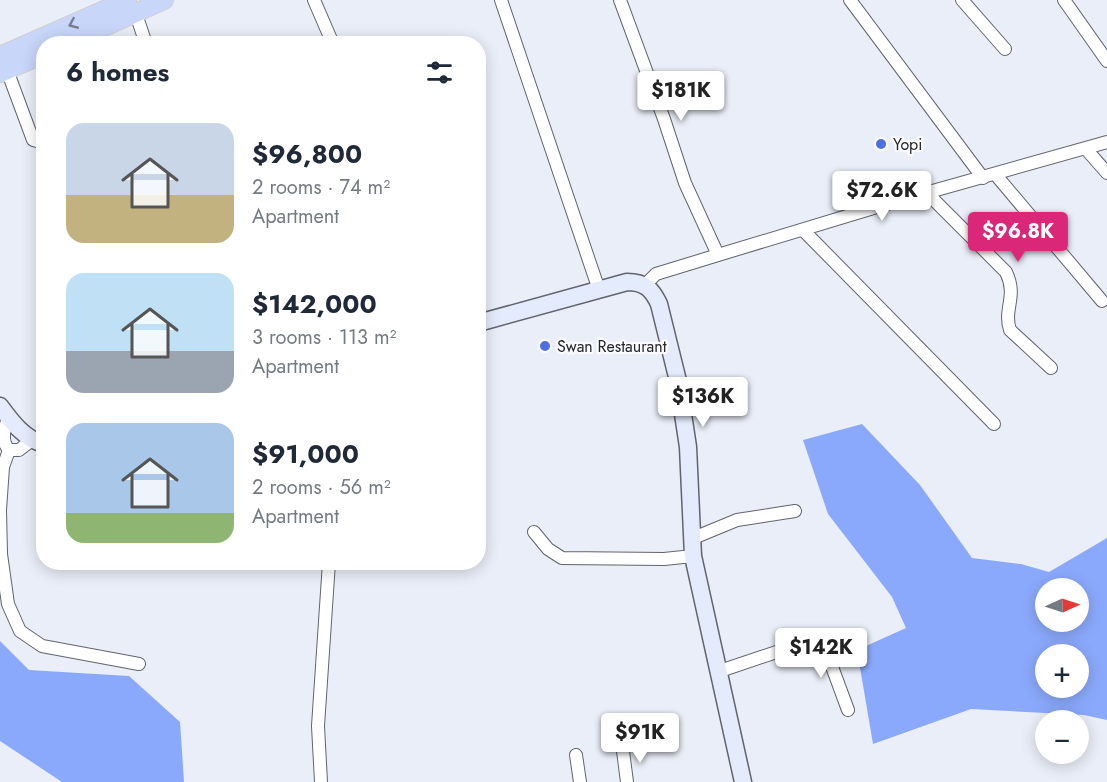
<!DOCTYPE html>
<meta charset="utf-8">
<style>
:root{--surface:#fff;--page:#f6f6f7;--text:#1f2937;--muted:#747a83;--accent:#db2777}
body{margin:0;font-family:Jost,sans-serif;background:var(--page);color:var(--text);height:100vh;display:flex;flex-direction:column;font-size:22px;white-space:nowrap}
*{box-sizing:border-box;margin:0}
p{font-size:20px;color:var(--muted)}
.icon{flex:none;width:33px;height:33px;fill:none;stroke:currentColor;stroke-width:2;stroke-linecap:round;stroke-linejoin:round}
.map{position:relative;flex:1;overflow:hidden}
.details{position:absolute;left:36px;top:36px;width:450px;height:534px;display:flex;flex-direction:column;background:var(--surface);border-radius:24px;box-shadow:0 3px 15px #0003}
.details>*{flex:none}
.needle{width:39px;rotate:87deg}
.controls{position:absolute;left:1035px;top:578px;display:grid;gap:12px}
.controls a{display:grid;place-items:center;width:54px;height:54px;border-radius:50%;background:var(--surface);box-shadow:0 3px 15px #0003;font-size:30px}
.price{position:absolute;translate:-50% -51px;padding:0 14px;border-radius:6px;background:#fff;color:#222;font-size:20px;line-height:39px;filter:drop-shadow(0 2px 3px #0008)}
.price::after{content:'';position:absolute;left:50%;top:36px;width:18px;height:14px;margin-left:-9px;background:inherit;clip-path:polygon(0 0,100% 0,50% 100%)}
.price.selected{background:var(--accent);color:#fff}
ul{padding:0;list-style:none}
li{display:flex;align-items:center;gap:18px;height:150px;padding:0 30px}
li span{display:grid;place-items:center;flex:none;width:168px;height:120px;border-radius:18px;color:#555}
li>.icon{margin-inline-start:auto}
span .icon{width:72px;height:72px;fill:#fffc;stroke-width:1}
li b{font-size:26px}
h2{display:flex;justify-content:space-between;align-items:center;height:72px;padding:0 30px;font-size:26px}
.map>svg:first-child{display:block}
.water{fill:#8ba9fc;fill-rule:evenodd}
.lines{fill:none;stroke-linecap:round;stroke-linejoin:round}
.street-casing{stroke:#61646d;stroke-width:14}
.secondary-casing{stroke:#61646d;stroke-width:19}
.primary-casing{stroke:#cfcfcf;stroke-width:20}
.street{stroke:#fff;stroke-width:12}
.secondary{stroke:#e4ebfc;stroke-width:16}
.primary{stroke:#c8d6fa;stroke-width:18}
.oneway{stroke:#767d90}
.poi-dot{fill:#4e6fe3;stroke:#fbfbfd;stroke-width:2}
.labels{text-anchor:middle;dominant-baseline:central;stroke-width:4.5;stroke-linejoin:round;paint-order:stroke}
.poi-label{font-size:16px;fill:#232427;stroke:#fbfbfd;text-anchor:start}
</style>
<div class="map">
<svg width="1107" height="782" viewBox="0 0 1107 782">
<rect width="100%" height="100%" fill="#eaeef8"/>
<!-- water -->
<path class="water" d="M862,424L920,485L972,558L1021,564L1049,572L1107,538V720L1084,715L971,709L873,744L857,650L906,628L892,597L828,514L803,440ZM1046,588H1078V621H1046ZM1046,654H1078V687H1046Z
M0,641L29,670L129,676L180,722L184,782H62L0,741Z"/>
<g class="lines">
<!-- street casing -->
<g class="street-casing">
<path id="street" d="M314,0L333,44
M501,0L599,290
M620,0L664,119L685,183L718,255
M850,0L983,178
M962,0L1005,49
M1064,0L1107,61
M136,14L146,44
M7,70L33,140L44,143
M1086,149L1107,173
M995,174L1102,301
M927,193L1006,272C1018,297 1003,308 1010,330L1051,368
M803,230L994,424
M645,285L656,274L718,255L890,203L1107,142
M8,417C5,429 0,440 9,450H19L32,440
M9,450L3,467L0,510L1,554L8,604L20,631L42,646L139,664
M534,532L548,549L562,558L664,559L693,556
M691,539L737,520L795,511
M720,671L821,637L848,710
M623,751L627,782
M576,755L580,782
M321,782L318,726L329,562"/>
</g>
<!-- secondary casing -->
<g class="secondary-casing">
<path id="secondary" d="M478,323L627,282C645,282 652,289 659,304L678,381L688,447L693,556L743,782
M0,406C11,421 24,439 44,444"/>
</g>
<!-- primary casing -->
<g class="primary-casing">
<path id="primary" d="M67,44L164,0
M0,56L127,0
M0,73L44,54"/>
</g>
<!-- street -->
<use href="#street" class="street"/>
<!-- secondary -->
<use href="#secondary" class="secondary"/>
<!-- primary -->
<use href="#primary" class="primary"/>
</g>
<!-- one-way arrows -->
<defs><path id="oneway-chevron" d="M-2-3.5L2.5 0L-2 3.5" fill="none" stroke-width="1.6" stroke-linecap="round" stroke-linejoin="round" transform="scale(1.5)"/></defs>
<use class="oneway" href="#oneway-chevron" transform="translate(73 24) rotate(157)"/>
<!-- markers -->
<g class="poi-dot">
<circle cx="881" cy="144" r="6"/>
<circle cx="545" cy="346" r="6"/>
</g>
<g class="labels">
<!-- poi labels -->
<g class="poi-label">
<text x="893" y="144">Yopi</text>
<text x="557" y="346">Swan Restaurant</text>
</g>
</g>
</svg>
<div class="controls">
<a><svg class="needle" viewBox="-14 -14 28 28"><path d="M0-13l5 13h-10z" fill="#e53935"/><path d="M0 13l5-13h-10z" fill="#747a83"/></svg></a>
<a>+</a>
<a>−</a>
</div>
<b class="price" style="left:681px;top:122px">$181K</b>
<b class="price" style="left:882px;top:222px">$72.6K</b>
<b class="price selected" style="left:1018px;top:263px">$96.8K</b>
<b class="price" style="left:703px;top:428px">$136K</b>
<b class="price" style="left:821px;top:679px">$142K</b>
<b class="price" style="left:640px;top:764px">$91K</b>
<section class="details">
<h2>6 homes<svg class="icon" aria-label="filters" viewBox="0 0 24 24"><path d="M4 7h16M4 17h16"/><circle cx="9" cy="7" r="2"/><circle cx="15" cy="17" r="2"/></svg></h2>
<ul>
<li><span style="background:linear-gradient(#c9d6e8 60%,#c2b280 0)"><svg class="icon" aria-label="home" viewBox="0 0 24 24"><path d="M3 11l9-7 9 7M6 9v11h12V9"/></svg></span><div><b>$96,800</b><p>2 rooms · 74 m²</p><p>Apartment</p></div></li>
<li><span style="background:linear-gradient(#bfe0f5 65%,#9aa5b1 0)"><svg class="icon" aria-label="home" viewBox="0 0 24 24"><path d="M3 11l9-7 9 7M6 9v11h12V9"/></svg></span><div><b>$142,000</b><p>3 rooms · 113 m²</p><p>Apartment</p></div></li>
<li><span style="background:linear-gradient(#a9c7e8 75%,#8fb573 0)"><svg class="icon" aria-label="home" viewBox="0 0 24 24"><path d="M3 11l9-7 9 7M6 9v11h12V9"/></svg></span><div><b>$91,000</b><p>2 rooms · 56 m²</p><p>Apartment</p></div></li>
</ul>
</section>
</div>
